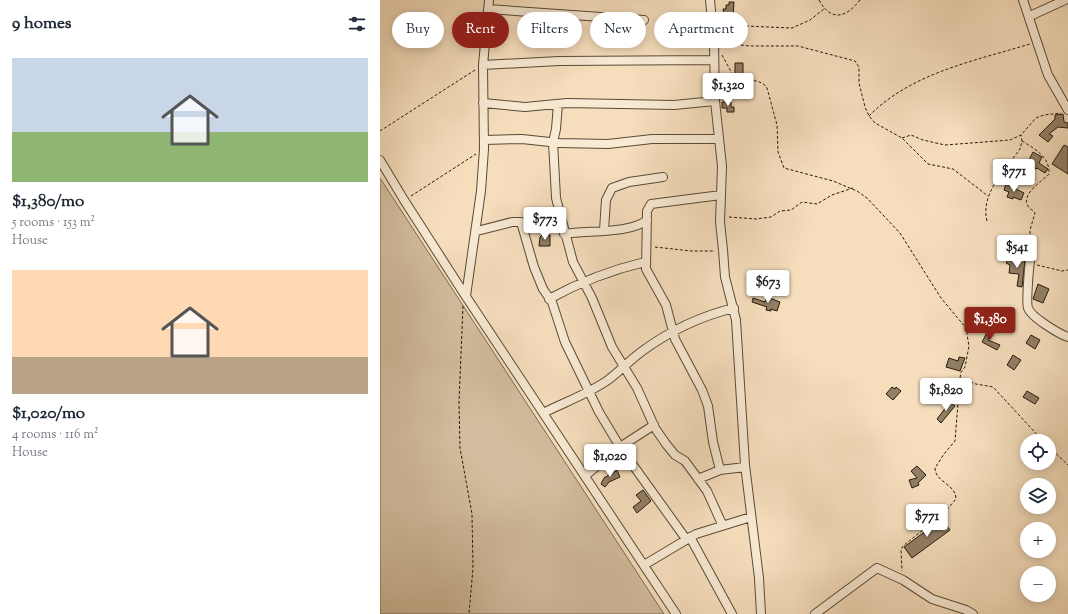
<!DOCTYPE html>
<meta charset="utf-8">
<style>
:root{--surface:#fff;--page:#f2f2f3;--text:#1f2937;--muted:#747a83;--accent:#8f2418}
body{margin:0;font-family:"Sorts Mill Goudy",serif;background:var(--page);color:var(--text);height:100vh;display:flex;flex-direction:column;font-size:15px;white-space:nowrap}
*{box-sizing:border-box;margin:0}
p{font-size:13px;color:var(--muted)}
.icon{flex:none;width:22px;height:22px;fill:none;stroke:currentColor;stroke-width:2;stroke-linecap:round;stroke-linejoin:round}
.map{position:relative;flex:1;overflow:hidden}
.panel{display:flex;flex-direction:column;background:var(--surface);width:380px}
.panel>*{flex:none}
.guide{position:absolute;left:12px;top:12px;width:380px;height:36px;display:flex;gap:8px}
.tools{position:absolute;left:640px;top:434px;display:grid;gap:8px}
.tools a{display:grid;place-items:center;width:36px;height:36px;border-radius:50%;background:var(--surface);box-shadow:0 2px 10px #0003;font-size:20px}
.price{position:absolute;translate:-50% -34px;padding:0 9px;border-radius:4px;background:#fff;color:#222;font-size:13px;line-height:26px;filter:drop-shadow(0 1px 2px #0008)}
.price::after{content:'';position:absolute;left:50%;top:24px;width:12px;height:9px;margin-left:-6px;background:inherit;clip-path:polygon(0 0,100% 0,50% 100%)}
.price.active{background:var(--accent);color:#fff}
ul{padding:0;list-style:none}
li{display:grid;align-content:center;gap:8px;height:212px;padding:0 12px}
li span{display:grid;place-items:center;height:124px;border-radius:0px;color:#555}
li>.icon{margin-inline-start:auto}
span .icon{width:72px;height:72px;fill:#fffc;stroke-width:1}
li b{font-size:17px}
h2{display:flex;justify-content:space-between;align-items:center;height:48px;padding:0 12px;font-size:17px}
.pill{padding:0 14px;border-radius:18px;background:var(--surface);box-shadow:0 2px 10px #0003;font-size:14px;line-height:36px}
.pill.active{background:var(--accent);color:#fff}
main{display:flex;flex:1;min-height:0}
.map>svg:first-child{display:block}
.green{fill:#d2bd9e;stroke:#7c6b54}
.building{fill:#927f67;stroke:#251909}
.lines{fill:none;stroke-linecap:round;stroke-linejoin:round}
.street-casing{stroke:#594a36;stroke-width:10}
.path{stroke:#251909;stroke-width:1;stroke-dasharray:3 2;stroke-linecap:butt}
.street{stroke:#f9ead4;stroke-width:8}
</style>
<main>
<section class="panel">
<h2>9 homes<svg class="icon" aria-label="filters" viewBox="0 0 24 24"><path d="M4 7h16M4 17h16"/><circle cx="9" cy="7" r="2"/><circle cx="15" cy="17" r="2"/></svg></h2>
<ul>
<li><span style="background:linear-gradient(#c9d6e8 60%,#8fb573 0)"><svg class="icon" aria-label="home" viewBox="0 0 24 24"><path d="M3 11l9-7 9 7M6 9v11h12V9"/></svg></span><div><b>$1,380/mo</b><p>5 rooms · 153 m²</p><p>House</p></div></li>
<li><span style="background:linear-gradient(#ffd9b3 70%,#b9a48a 0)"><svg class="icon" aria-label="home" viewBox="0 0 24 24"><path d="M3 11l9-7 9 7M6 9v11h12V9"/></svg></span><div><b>$1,020/mo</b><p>4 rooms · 116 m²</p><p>House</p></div></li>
</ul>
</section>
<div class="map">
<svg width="688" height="614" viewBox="0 0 688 614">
<rect width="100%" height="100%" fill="#f6debd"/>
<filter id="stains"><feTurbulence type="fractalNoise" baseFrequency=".005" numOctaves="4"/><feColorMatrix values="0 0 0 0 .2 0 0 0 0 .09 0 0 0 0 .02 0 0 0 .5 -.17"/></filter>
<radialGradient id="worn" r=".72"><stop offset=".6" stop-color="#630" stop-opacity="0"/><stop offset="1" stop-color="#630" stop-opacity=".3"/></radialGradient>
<!-- green -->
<path class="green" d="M0,178L284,614H0Z"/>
<!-- building -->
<path class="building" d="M349,2H354L353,17L346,18V15H344L343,9H346V5H349Z
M346,29L362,30L358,33V38H360V44L349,43L350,34L341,37L340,31Z
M355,63H363V75H355Z
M342,102H351V107H354V112H347V108H342Z
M683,114L684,122L688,123V128L678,127L669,134L673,136L668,142L659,135L675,119V115Z
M684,145L688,147V174L672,164Z
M653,152L662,157L659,163L668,169L665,173L657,168L656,169L647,164Z
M626,184L644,193L641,200L633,197V199L627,197L629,192L624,190Z
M162,235H170V246H159L160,237Z
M631,255L636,259L645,260L642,287L637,286L639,274L629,273L630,265L626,263Z
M658,284L669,289L663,303L653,299Z
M387,297L400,302L397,311L391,309V311L386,310L387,307L372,302L373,298L385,302Z
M609,329L611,330L608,340L620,345L617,350L602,342Z
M651,335L660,340L655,349L646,343Z
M633,355L641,360L634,370L627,365Z
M579,357L585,358L580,371L566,367L569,358L578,361Z
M512,387L515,389L516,387L521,391L513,400L506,394Z
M647,391L659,398L655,404L643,397Z
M568,401L575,406L561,423L557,419L567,406L565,405Z
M537,466L546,475L538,483L539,485L532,488L529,480L537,478L531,471Z
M237,470L240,477L229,482L225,487L221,484L224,478Z
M263,490L271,501L257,513L253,507L261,501L256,495Z
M562,519L570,530L532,558L524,547Z"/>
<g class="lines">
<!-- street casing -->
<g class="street-casing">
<path id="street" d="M330,0L334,43L335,101L342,166L340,222L343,250L345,277L356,320L365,465L379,578L381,614
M643,0L668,75L688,110
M108,9L264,20
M650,16L685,0
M103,65L179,61L334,60
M103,103L145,107L187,103L294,105L335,101
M178,104L176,129L173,142L176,198L193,262L212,298L232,347L257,388L275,428L286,444L295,455L305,461L327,491L342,524
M104,140L142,139L179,143L228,144L272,139H339
M0,160L24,200L83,292L296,614
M224,230L226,200L232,188L249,182L283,177
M97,231L132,222H141L154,267L163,289L172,302L185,342L219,412L240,447L306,539
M184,234C207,230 250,234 267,220
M650,261C649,268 646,303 648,308C651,317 679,334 688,337
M86,296L101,191L104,149L103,65L109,0
M169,299C200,282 231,270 265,262
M163,413C185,402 208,394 228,380C240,371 249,361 261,352C288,332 321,316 354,308
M340,470L333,442L328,406L322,390L295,339L286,305L266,269L267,211L271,204L341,195
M205,476L240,447L274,425
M318,479L340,470L365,467
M310,537L352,614
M264,565L316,534L371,517
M435,614L497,568L523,580L552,599L586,610L593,614"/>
</g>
<!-- path -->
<path class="path" d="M439,0C451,22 466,18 480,0
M341,25L412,28L430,20L444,9
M341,43L370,46H418L475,61L479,67V83L485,107L489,116L495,123L522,138L548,164L573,169L608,196
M342,55L354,77C365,81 381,78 387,88L397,125L398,152L404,168L453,181L477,191L487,198L520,233L561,298L586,328L589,346L585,367L581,372L580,378L575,441L564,454L555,468C555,482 576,484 576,499L564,513L523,546L521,550L522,571
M489,116C531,73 594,61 650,44
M0,131L95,70
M522,138L531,135L543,140L565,145L630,140L641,135L656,118L664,115L681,113
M642,141C655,149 670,157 669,174C662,181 643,193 647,204C648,208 653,210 655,213L650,230V254
M31,196L96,154
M349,217L376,219L391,217L400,211L411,210L422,202L437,204L452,195L473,188
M607,221C600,194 625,170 640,149L642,141L641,135
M275,247L311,251H335
M657,265L682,271L688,270
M83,306L79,402L80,448L92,514L93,568L89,614
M581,378L596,384L613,387L663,441
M669,447L688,465"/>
<!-- street -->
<use href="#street" class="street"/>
</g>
<rect width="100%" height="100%" filter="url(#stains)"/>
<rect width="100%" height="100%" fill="url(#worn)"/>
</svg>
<div class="tools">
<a><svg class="icon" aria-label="locate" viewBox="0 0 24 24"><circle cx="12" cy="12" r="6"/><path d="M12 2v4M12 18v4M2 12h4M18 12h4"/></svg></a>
<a><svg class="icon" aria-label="layers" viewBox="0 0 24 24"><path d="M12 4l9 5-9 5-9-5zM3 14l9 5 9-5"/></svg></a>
<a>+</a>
<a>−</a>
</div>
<b class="price" style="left:348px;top:107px">$1,320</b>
<b class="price" style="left:634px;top:193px">$771</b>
<b class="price" style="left:165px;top:241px">$773</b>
<b class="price" style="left:637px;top:269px">$541</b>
<b class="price" style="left:388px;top:304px">$673</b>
<b class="price active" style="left:610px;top:341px">$1,380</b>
<b class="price" style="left:566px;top:412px">$1,820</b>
<b class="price" style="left:230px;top:478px">$1,020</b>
<b class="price" style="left:547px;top:538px">$771</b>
<div class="guide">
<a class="pill">Buy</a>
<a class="pill active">Rent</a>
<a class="pill">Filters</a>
<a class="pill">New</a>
<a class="pill">Apartment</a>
</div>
</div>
</main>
